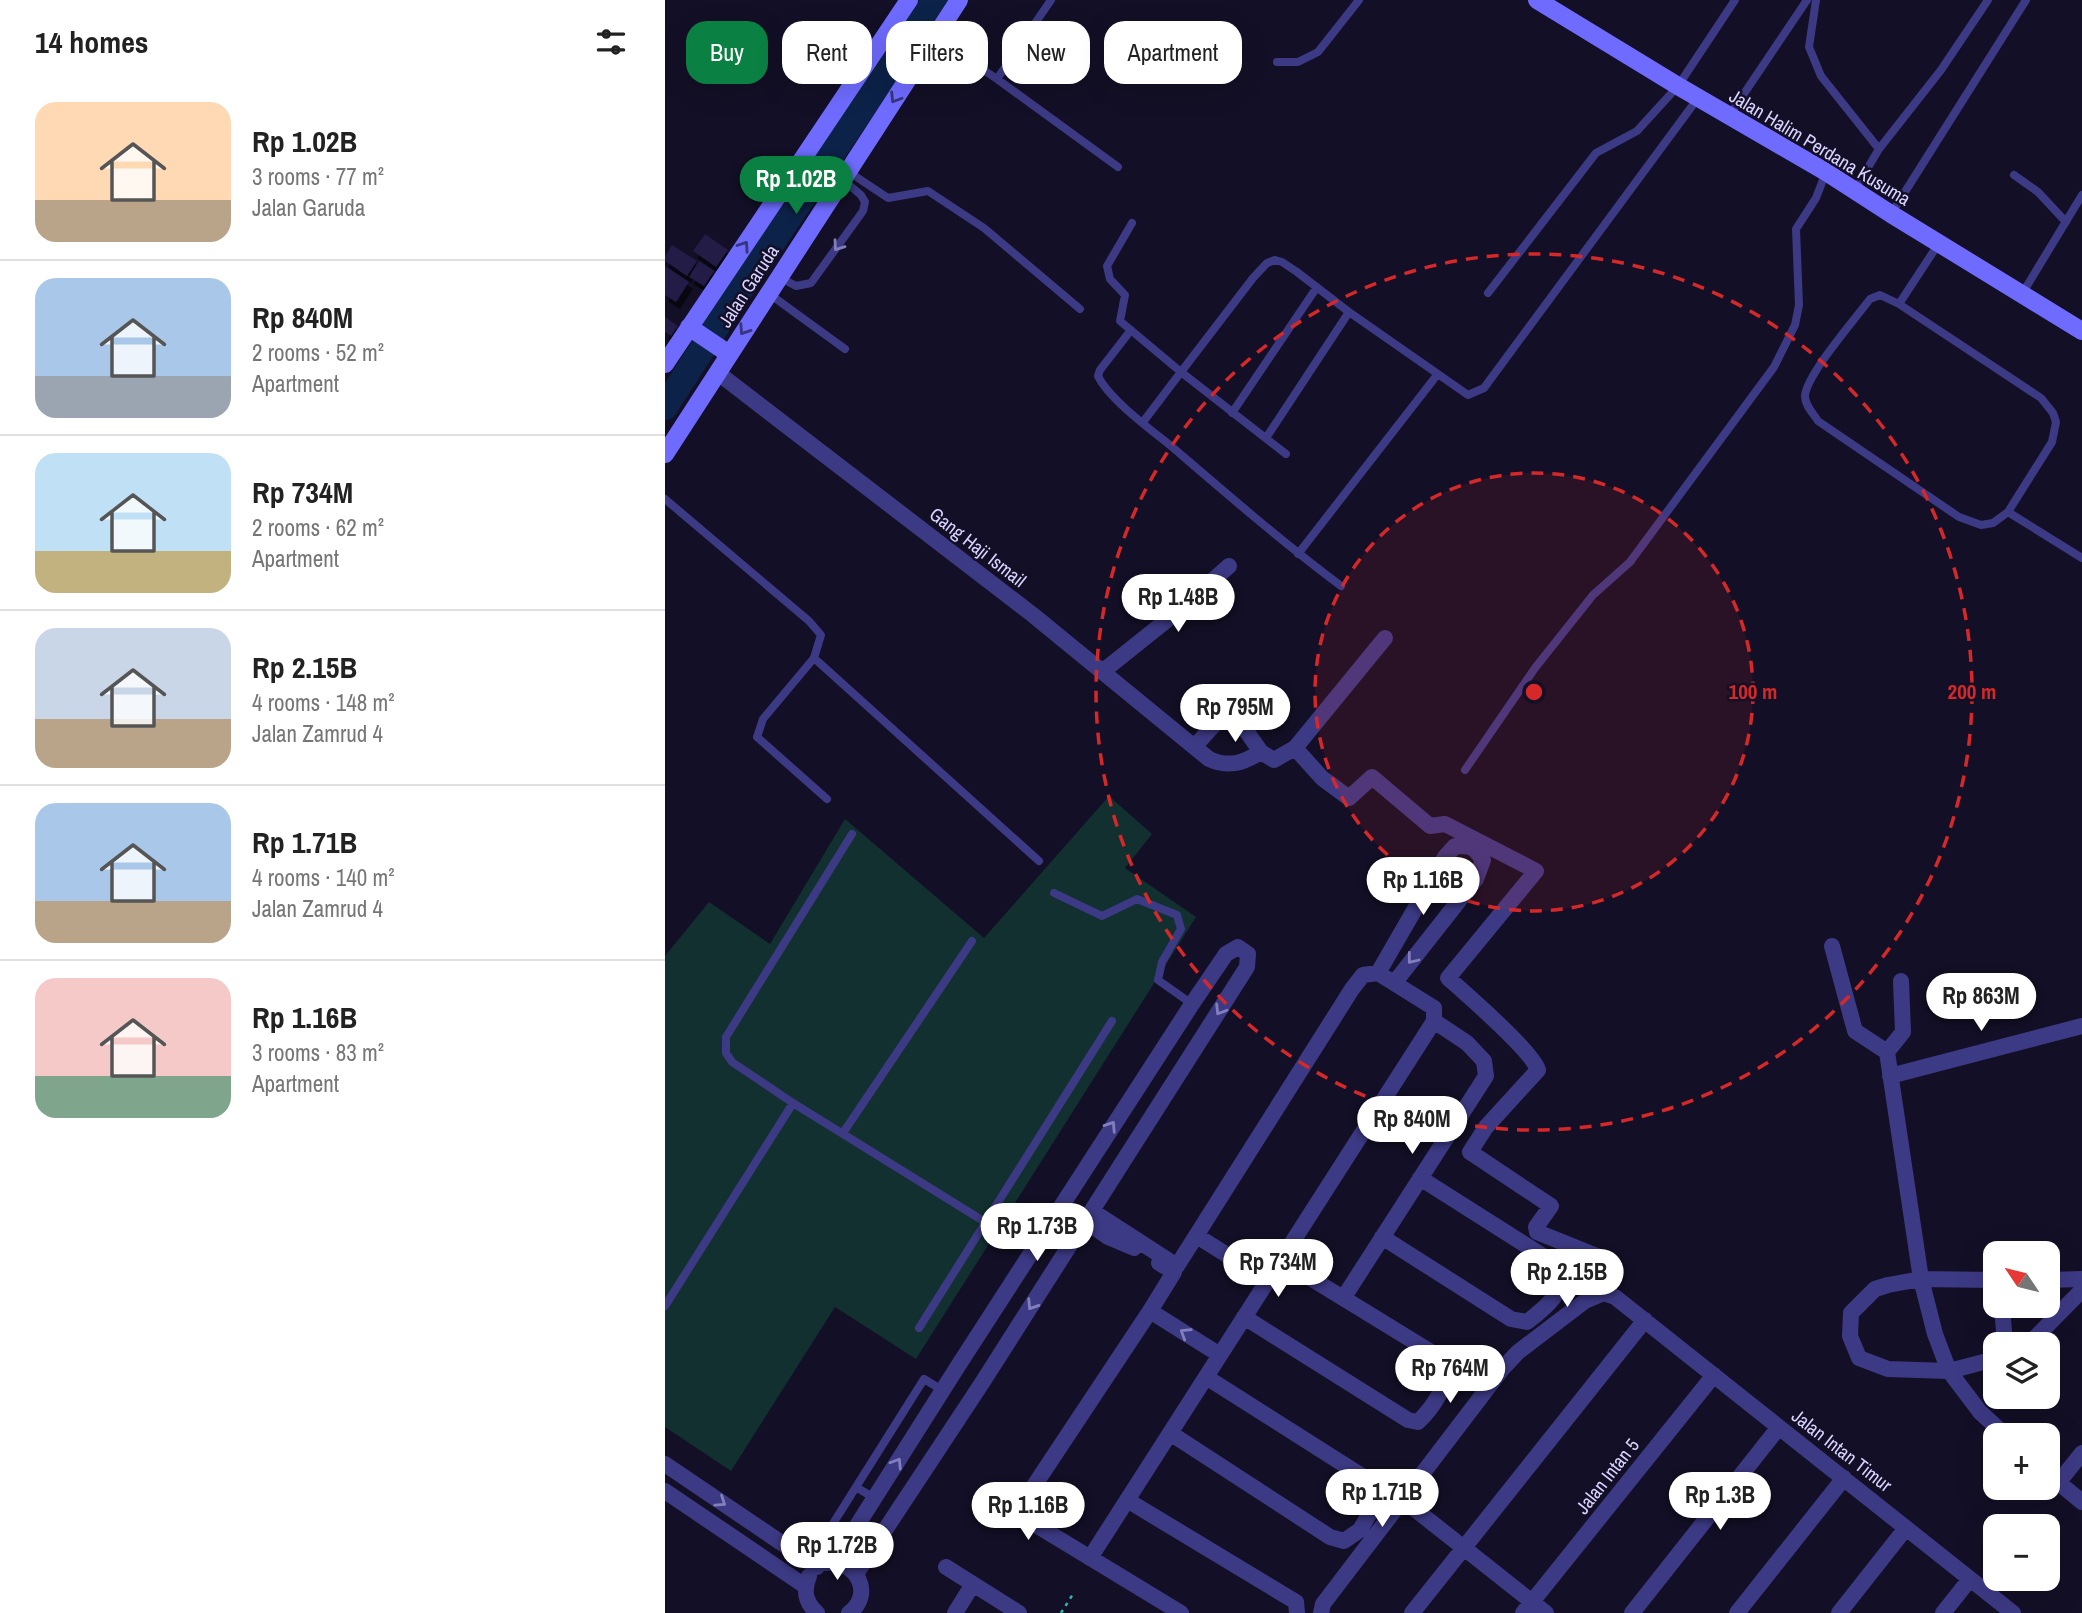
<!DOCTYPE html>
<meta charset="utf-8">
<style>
:root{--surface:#fff;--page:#f6f6f6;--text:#222;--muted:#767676;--line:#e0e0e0;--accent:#0b8043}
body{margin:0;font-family:"Archivo Narrow",sans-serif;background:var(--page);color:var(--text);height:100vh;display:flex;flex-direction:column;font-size:26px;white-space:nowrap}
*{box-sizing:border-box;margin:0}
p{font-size:23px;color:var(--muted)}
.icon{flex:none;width:38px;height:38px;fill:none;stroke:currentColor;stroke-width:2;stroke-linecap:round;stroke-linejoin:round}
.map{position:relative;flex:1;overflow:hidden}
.panel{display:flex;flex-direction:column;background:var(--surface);width:665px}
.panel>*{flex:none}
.banner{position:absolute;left:21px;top:21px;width:665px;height:63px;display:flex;gap:14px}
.needle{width:46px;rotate:305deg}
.buttons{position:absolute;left:1318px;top:1241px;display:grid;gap:14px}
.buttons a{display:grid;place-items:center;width:77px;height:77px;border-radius:14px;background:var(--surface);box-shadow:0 7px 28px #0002;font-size:35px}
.price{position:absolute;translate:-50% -60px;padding:0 16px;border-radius:24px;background:#fff;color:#222;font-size:23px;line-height:46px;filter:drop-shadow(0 2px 4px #0008)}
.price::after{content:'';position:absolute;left:50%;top:42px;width:21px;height:16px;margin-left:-10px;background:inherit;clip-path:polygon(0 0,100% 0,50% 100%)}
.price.selected{background:var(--accent);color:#fff}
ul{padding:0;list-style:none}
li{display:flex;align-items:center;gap:21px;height:175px;padding:0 35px}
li+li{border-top:2px solid var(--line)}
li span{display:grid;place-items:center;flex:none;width:196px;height:140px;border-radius:21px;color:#555}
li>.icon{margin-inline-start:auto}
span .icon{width:84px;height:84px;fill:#fffc;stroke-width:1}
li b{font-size:30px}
h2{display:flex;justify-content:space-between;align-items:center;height:84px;padding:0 35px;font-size:30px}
.tag{padding:0 24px;border-radius:21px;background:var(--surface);box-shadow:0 7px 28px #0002;font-size:24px;line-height:63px}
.tag.selected{background:var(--accent);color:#fff}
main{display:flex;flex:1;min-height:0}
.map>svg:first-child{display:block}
.green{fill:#12302f}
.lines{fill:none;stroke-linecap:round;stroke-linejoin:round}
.river{stroke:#0c2248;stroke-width:26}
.building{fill:#241b47;filter:url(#shadow)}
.path{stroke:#2fb8b0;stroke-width:2.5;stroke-dasharray:3.5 5;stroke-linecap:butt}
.service{stroke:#3d3a85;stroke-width:8}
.minor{stroke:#3d3a85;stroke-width:16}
.secondary{stroke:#6f6bff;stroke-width:18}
.oneway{stroke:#38347d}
.oneway2{stroke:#837fbc}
.ring{fill:none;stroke:#d62828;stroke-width:3.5;stroke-dasharray:12 9}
.labels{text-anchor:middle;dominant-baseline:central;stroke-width:5;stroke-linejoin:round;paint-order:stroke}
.street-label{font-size:19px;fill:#d9d4ff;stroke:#130f26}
.centre{fill:#d62828;stroke:#130f26;stroke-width:3.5}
.ring-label{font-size:21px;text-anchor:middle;font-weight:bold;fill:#d62828;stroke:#130f26;stroke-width:5;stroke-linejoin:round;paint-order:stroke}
</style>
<main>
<section class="panel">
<h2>14 homes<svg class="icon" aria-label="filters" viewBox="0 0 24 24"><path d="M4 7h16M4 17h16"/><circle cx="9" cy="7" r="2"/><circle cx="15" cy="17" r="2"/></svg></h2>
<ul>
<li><span style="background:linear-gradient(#ffd9b3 70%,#b9a48a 0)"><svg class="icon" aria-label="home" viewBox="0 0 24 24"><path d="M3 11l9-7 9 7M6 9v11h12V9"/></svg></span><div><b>Rp 1.02B</b><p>3 rooms · 77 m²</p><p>Jalan Garuda</p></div></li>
<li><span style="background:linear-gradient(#a9c7e8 70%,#9aa5b1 0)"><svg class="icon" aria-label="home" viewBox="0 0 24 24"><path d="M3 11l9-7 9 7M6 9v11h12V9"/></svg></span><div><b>Rp 840M</b><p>2 rooms · 52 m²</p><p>Apartment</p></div></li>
<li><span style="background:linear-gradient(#bfe0f5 70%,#c2b280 0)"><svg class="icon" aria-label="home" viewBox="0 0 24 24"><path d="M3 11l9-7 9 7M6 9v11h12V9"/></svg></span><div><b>Rp 734M</b><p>2 rooms · 62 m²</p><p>Apartment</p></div></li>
<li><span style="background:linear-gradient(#c9d6e8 65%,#b9a48a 0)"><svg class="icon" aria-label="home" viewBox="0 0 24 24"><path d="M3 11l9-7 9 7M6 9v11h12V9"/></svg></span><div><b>Rp 2.15B</b><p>4 rooms · 148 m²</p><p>Jalan Zamrud 4</p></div></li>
<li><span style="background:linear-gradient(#a9c7e8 70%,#b9a48a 0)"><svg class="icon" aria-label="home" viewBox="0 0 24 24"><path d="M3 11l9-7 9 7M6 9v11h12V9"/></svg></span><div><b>Rp 1.71B</b><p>4 rooms · 140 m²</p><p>Jalan Zamrud 4</p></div></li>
<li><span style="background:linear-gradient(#f6c9c9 70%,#7fa58c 0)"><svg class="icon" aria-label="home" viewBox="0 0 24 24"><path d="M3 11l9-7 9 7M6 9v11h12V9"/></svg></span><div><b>Rp 1.16B</b><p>3 rooms · 83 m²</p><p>Apartment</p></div></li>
</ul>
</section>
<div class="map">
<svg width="1417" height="1613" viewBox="0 0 1417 1613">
<defs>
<filter id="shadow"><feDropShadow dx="4" dy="7" stdDeviation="0" flood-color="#0009"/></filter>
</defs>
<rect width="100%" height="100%" fill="#130f26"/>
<!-- green -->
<path class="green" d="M444,796L487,834L460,868L531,917L251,1359L170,1307L66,1471L0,1427V956L44,902L105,944L180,819L319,938Z"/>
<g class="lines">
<!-- river -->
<path class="river" d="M0,407L70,298L270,0"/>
</g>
<!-- building -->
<path class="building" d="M40,234L63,250L51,267L28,251Z
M7,245L32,261L22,276L0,261V256Z
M34,261L49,271L39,286L24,277Z
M0,266L24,282L11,302L0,295Z
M0,317L13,326L6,336L0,332Z"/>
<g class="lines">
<!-- path -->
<path class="path" d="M396,1613L408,1594"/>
<!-- service -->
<path class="service" d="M1151,0L1144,47L1156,76L1214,149
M270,37L332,79L453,167
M612,62H633L653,52L694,0
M332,79L386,0
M1064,116L1142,0
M184,172L223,198L263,191L319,228L415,309
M1349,175L1373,192L1401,222
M1189,191L1214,149L1276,70L1323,0
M1226,214L1361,0
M467,223L442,266L445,279L460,295L455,321L516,372L588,278L602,263L610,260L617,262L632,272L684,312L803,395L819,388L1033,98
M114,277L131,286L146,283L198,211L200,202L196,195L178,180
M103,293L180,349
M823,293L931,153L972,131L1013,86L1070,0
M1357,294L1417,195
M1215,295L1234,304L1376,398L1388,413L1391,422L1387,442L1343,512L1328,523L1316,525L1294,517L1153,421C1148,413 1140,406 1140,396C1141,375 1191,318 1205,299Z
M1234,304L1274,243
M466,330L435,370L433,376C444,399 485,429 506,446C562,494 617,542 676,586
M567,413L652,287
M478,422L516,372L621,454
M601,438L684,312
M0,499L144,621L156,635L149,658L98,719L92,737L162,799
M1343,512L1417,558
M633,554L772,375
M149,658L374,861
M800,770L870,668L928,595L965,562L1109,367L1130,325L1134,305L1131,229L1151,198L1161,172
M187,834L61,1037V1053L67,1062L128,1103L320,1222
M389,893L437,916L472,899L512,915L516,929L497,962L493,980L527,1004
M178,1133L307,941
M0,1306L128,1103
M254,1328L447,1021
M209,1498L191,1487L259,1379L277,1390
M169,1522L191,1487"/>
<!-- minor -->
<path class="minor" d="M53,373L368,615L544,759C564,768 578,763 596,752
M437,672L512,612L564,566
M530,746L558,715L568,712L596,752L609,760L630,748L720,638
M630,748L657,778L684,798L707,777L765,826L780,824L871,871L783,978C801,994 867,1051 873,1070L821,1127L805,1152L886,1206L871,1227L872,1232L934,1257L936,1267L924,1299
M1167,946L1190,1031L1222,1052
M713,973L780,857L790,846C807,846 808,846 818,860L811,879L730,982
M1236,981L1238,1032L1222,1052L1256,1279L1270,1334L1284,1371L1315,1412L1340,1435
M1225,1076L1417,1026
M420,1221L443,1237L469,1248
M532,1236L603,1281
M717,1237L846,1319L862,1322C881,1307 899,1294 897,1268L755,1178
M1330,1280L1256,1279L1223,1285L1210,1289L1186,1313L1185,1336L1194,1358L1223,1369L1284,1371L1330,1359
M1382,1280L1417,1279
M679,1297L821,1076L819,1061L802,1043L769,1021
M1337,1306L1340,1344
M485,1311L555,1355
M579,1317L743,1420L753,1422C769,1407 782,1385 784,1363L616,1260
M1364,1344L1417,1290
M505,1433L665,1537L679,1541L695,1530L713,1499L708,1483L541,1377
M0,1464L152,1567
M1382,1473L1417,1502
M1393,1483L1417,1453
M0,1491L140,1586
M320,1494L516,1613
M737,1499L881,1613
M462,1500L631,1602L632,1613
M351,1513L485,1311L509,1272L494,1263
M425,1558L769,1021V1008L713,973L698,975L687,989L512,1266L427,1211
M169,1562L293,1366L527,1004L561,954L573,947L583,954L582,967L317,1383L191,1574
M161,1563C191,1559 210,1594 184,1613
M281,1567L354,1613
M144,1576C138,1591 140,1602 152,1613
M290,1613L308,1584
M656,1613L658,1604L838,1368L853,1352L920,1301L939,1293L950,1297L1348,1613
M747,1613L980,1320
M858,1613L1049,1375
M967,1613L1114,1427
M1072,1613L1179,1478
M1174,1613L1241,1528
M1278,1613L1305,1579"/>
<!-- secondary -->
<path class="secondary" d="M872,0L1013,86L1161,172L1226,214L1417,331
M24,327L64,354
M0,364L244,0
M0,454L294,0"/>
</g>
<!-- one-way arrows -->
<defs><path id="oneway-chevron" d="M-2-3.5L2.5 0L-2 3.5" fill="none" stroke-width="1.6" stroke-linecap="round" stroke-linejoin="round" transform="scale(1.75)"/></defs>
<g class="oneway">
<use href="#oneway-chevron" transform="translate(230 98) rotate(122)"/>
<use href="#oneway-chevron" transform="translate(79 246) rotate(-56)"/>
<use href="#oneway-chevron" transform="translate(79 330) rotate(123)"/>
</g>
<g class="oneway2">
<use href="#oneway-chevron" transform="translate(173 246) rotate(125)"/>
<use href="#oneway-chevron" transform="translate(747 959) rotate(128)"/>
<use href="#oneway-chevron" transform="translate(555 1010) rotate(122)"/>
<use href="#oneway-chevron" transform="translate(446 1126) rotate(-57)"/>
<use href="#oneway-chevron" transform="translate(367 1305) rotate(123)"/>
<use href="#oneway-chevron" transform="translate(520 1333) rotate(-148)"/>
<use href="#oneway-chevron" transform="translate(232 1463) rotate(-58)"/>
<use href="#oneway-chevron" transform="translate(56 1502) rotate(34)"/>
</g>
<!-- distance rings -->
<circle cx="869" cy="692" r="219" fill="#d62828" fill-opacity=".12"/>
<g class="ring">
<circle cx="869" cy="692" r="219"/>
<circle cx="869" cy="692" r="438"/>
</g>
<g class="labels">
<!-- street labels -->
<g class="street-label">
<text transform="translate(1155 147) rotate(31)">Jalan Halim Perdana Kusuma</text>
<text transform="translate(83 286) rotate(-57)">Jalan Garuda</text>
<text transform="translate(313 547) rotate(38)">Gang Haji Ismail</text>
<text transform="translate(1177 1450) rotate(38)">Jalan Intan Timur</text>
<text transform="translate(942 1476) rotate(-52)">Jalan Intan 5</text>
</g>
</g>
<circle cx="869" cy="692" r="10" class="centre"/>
<g class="ring-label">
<text x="1088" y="699">100 m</text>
<text x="1307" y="699">200 m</text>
</g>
</svg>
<div class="buttons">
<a><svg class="needle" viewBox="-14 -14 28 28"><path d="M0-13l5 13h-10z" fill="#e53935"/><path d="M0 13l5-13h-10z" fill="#767676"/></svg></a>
<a><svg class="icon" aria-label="layers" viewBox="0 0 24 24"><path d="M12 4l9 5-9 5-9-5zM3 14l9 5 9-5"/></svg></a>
<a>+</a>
<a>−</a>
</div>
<b class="price selected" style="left:131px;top:216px">Rp 1.02B</b>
<b class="price" style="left:513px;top:634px">Rp 1.48B</b>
<b class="price" style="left:570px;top:744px">Rp 795M</b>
<b class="price" style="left:758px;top:917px">Rp 1.16B</b>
<b class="price" style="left:1316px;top:1033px">Rp 863M</b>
<b class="price" style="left:747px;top:1156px">Rp 840M</b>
<b class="price" style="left:372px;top:1263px">Rp 1.73B</b>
<b class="price" style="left:613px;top:1299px">Rp 734M</b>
<b class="price" style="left:902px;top:1309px">Rp 2.15B</b>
<b class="price" style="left:785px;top:1405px">Rp 764M</b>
<b class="price" style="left:717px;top:1529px">Rp 1.71B</b>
<b class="price" style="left:1055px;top:1532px">Rp 1.3B</b>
<b class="price" style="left:363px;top:1542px">Rp 1.16B</b>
<b class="price" style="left:172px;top:1582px">Rp 1.72B</b>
<div class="banner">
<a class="tag selected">Buy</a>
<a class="tag">Rent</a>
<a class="tag">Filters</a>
<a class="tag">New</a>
<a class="tag">Apartment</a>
</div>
</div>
</main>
